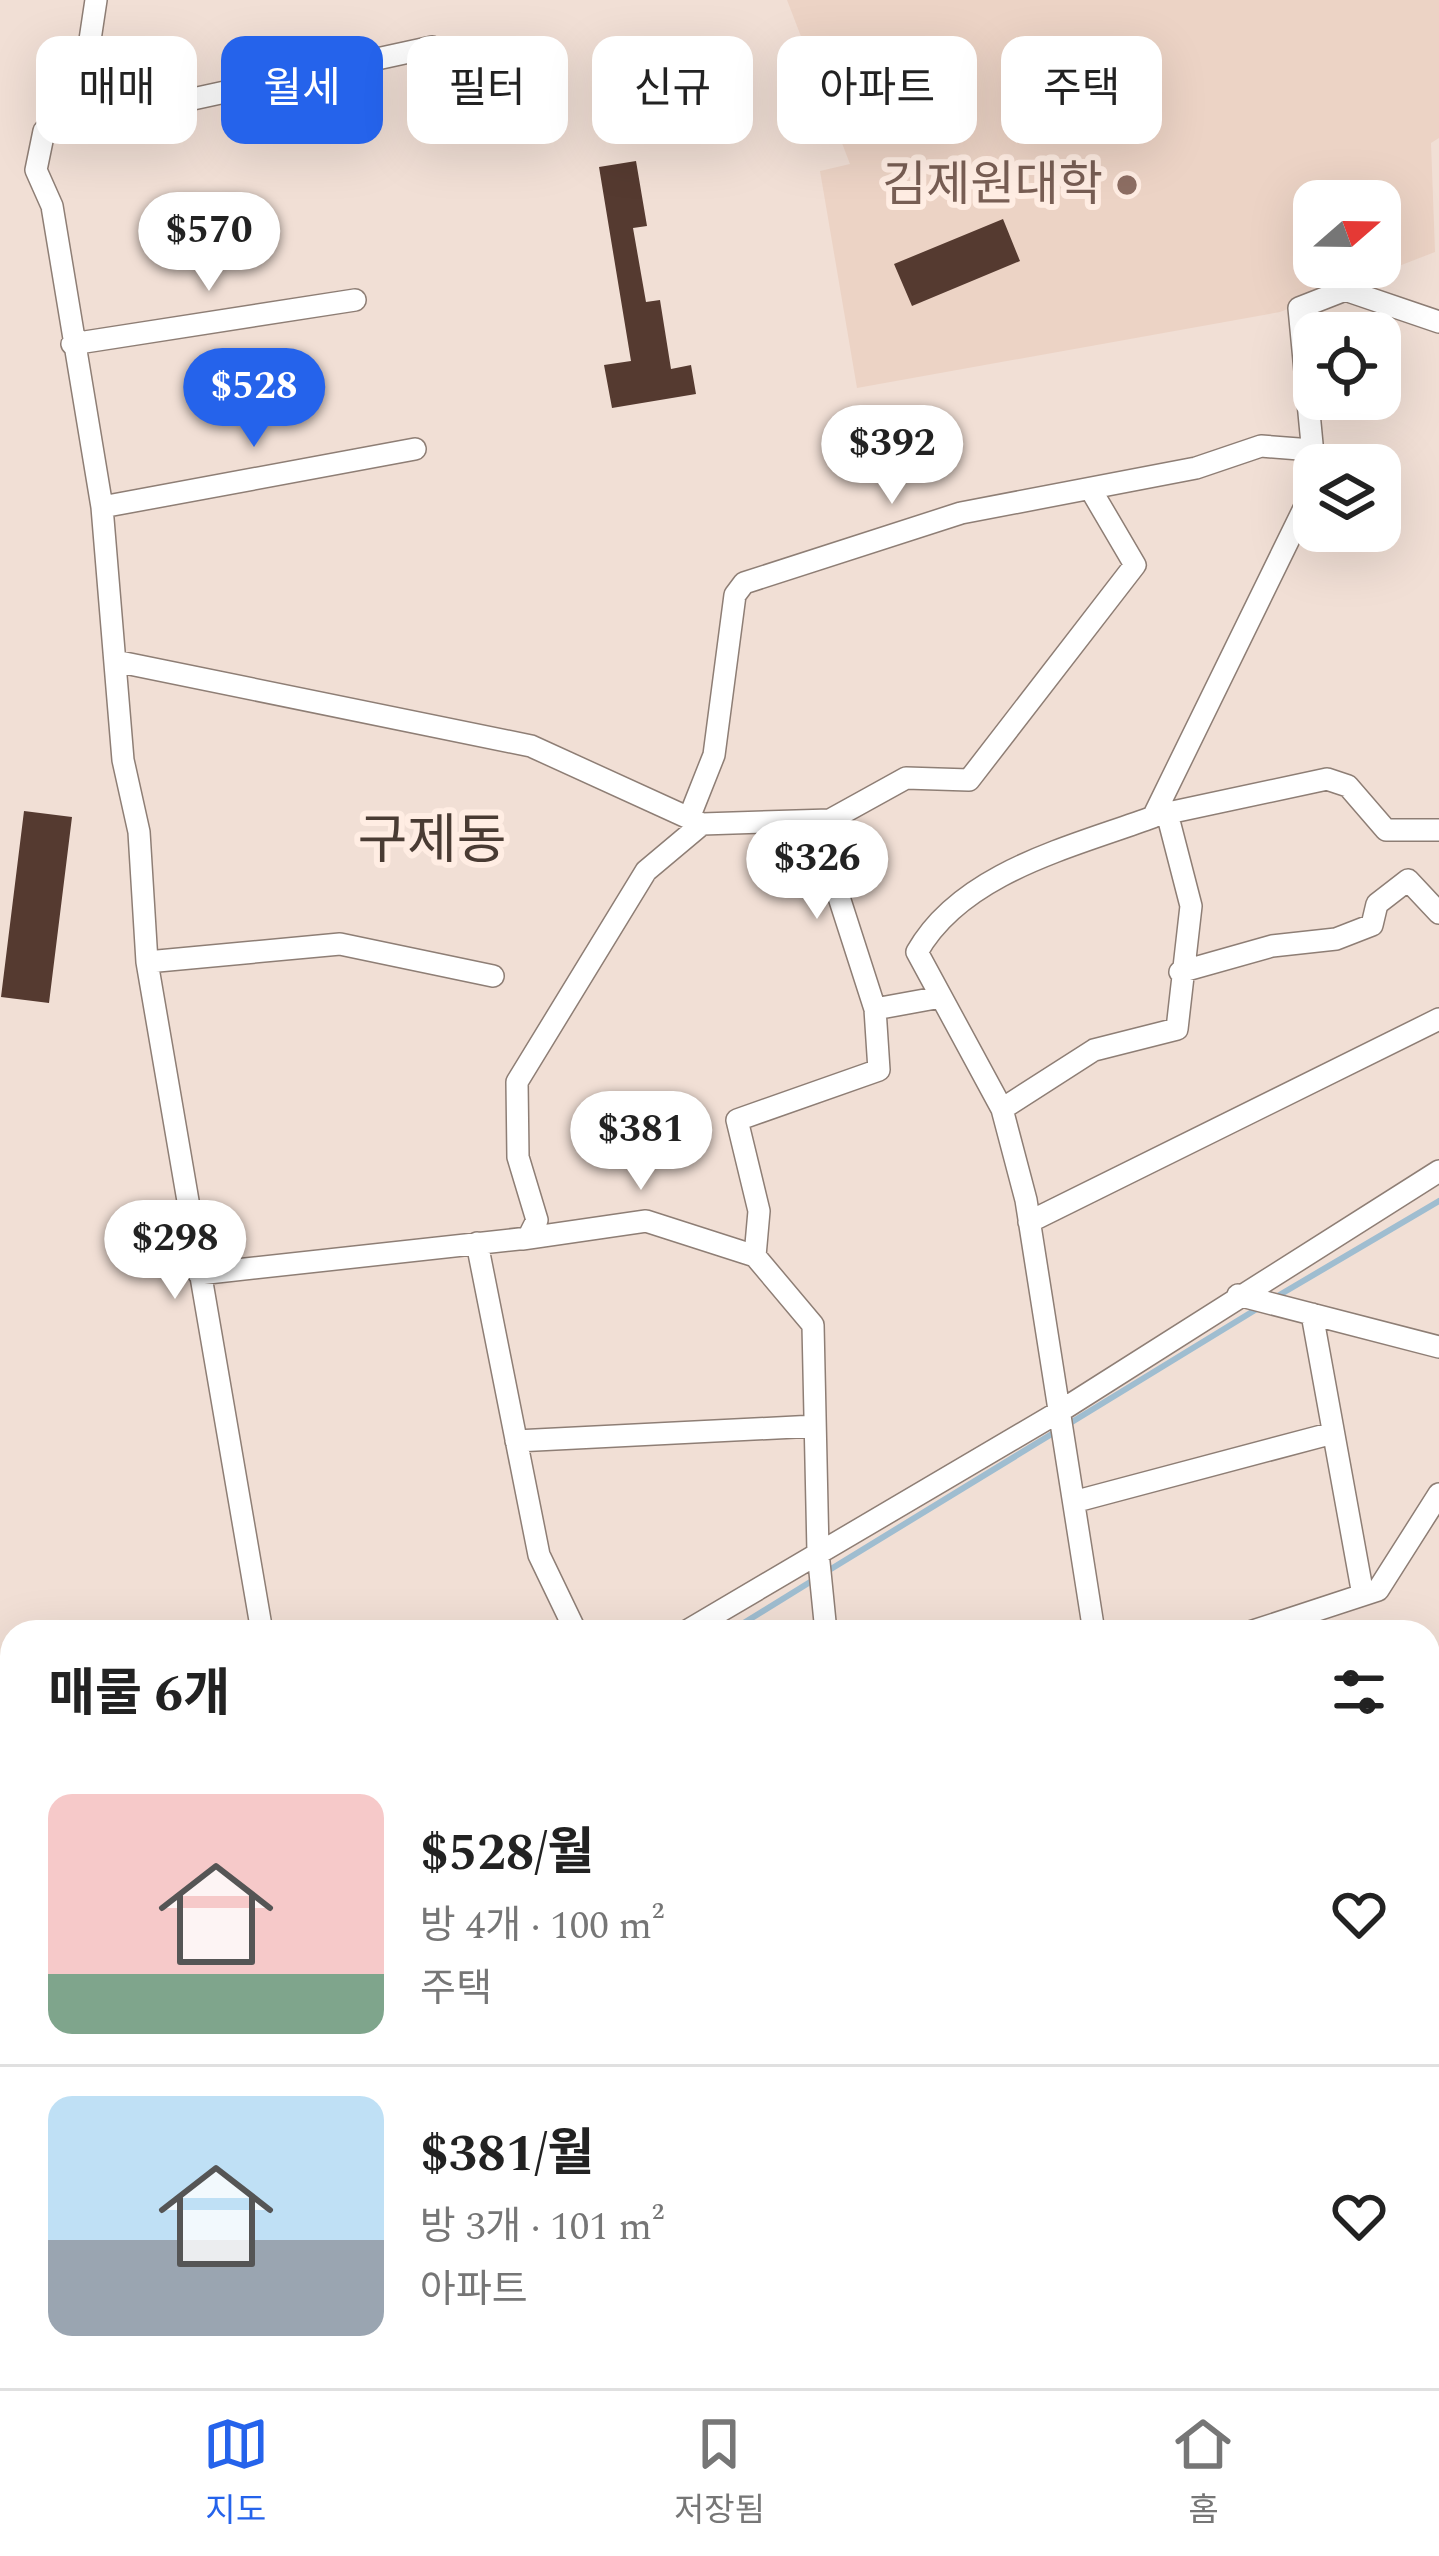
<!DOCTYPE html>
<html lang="ko">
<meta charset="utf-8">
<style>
:root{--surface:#fff;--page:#f2f2f2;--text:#222;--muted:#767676;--line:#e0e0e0;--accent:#2563eb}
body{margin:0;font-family:Spectral,"Noto Sans KR",serif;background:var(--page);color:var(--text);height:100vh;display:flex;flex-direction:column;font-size:45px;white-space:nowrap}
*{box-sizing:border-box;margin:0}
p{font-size:39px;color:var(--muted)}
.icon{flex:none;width:66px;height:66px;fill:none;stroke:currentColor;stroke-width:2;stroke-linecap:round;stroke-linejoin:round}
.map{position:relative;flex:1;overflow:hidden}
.drawer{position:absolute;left:0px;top:1620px;width:1440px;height:768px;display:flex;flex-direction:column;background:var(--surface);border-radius:36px 36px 0 0;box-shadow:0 12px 48px #0002}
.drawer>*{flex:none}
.hud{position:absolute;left:36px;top:36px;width:1368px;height:108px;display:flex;gap:24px}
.needle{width:78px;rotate:70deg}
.controls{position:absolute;left:1293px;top:180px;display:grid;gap:24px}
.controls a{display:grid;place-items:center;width:108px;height:108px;border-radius:24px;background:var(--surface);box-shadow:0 12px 48px #0002;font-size:60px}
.price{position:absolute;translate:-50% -102px;padding:0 27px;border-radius:42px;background:#fff;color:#222;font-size:39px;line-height:78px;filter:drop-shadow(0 3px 6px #0008)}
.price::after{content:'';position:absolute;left:50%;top:72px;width:36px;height:27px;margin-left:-18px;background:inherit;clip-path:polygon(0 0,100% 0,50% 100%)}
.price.current{background:var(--accent);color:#fff}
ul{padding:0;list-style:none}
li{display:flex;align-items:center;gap:36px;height:300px;padding:0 48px}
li+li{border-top:3px solid var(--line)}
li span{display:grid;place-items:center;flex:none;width:336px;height:240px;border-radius:24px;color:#555}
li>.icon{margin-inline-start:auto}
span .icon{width:144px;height:144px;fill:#fffc;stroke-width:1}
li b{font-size:51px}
h2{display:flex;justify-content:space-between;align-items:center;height:144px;padding:0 48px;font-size:51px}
.pill{padding:0 42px;border-radius:24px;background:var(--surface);box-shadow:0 12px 48px #0002;font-size:42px;line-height:108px}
.pill.current{background:var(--accent);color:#fff}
.tab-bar{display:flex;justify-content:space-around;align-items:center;height:168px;border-top:3px solid var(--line);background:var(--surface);font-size:33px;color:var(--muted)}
.tab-bar a{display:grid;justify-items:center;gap:6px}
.tab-bar .current{color:var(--accent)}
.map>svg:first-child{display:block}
.built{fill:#ecd3c5;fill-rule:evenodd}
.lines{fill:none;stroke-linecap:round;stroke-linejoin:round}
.stream{stroke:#9fbdd0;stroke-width:6}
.building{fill:#553a30}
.minor-casing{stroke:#8e7e75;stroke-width:24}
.major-casing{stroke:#fff;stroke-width:30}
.minor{stroke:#fff;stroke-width:21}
.major{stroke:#f7ddd8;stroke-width:27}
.education-dot{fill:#8d6e63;stroke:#ffede3;stroke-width:4.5}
.labels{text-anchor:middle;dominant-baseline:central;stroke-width:12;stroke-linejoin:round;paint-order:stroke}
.education-label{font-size:48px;fill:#785e54;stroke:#ffede3;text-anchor:end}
.quarter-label{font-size:54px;fill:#493b33;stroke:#ffede3}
</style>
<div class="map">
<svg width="1439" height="2388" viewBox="0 0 1439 2388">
<rect width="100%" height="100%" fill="#f1dfd5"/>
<!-- built -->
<path class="built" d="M787,0H1439V138L1431,143L1435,252L1280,312L857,388L820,171L850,164ZM1314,201H1380V267H1314Z"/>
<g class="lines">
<!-- stream -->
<path class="stream" d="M1276,1297L1439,1201
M1067,1425L1260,1307
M826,1572L1055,1432
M729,1632L815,1579
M0,2082L12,2077"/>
</g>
<!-- building -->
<path class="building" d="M636,161L647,226L633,228L646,302L660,300L671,369L691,365L696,394L612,408L604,365L631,361L599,167Z
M1003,219L1020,261L912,306L894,264Z
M24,811L72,817L49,1003L1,997Z"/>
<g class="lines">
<!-- minor casing -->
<g class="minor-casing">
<path id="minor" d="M96,0L82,93L44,131L36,170L52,206L102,507L123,760L139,832L147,962L262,1632
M46,131L432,47
M72,344L355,300
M1314,465L1299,308L1345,290L1439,322
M102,507L415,449
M115,661L531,746L702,824
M1154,816L1327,779L1348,786L1386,830H1439
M689,818L714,755L735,595L744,583L961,513L1196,468L1261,446L1312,450
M830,820L837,891L875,1009
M147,962L340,944L493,976
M1180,972L1272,946L1336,939L1372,925L1377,904L1408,880L1439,913
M1002,1109L1094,1050L1177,1029L1191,906L1167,813
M1029,1222L1439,1019
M522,1239L646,1221L755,1256
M477,1243L539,1555L576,1632
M199,1274L528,1238L537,1220L518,1157L517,1082L646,871L702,824L830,820L906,778L969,780L1135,565L1091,490
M1238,1295L1439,1347
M1312,1314L1363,1595
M516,1441L815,1426
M1077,1501L1333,1433
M685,1632L1062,1410L1439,1171
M826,1632L818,1552L813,1325L755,1256L759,1211L737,1120L879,1070L875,1009L941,997
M1094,1632L1026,1200L1002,1109L917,952C962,872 1072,847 1153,817L1314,488
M1250,1632L1378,1590L1439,1494
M0,1717L12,1741
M1428,1752L1439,1750
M0,2035L12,2030
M1428,2308L1439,2306
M1110,2376L1113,2388
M1196,2376L1202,2388
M1251,2376L1256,2388
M1361,2376L1367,2388"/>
</g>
<!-- major casing -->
<g class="major-casing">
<path id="major" d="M302,2388L303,2376"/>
</g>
<!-- minor -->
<use href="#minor" class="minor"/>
<!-- major -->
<use href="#major" class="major"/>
</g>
<!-- markers -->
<circle class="education-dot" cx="1127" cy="185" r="12"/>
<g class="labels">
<!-- education labels -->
<g class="education-label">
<text x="1103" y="185">김제원대학</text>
</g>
<!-- quarter labels -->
<g class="quarter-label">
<text x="432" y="842">구제동</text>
</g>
</g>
</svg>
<div class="controls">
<a><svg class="needle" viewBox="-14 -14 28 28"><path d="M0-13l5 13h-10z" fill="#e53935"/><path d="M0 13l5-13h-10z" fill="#767676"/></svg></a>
<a><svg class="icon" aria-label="locate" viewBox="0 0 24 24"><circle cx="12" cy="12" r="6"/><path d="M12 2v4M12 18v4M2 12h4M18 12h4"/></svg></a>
<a><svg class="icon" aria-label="layers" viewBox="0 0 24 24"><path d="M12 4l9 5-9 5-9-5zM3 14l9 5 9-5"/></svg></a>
</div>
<b class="price" style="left:209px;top:294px">$570</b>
<b class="price current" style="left:254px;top:450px">$528</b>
<b class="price" style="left:892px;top:507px">$392</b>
<b class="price" style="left:817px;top:922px">$326</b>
<b class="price" style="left:641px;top:1193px">$381</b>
<b class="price" style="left:175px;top:1302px">$298</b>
<div class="hud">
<a class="pill">매매</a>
<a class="pill current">월세</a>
<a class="pill">필터</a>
<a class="pill">신규</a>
<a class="pill">아파트</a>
<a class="pill">주택</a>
</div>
<section class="drawer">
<h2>매물 6개<svg class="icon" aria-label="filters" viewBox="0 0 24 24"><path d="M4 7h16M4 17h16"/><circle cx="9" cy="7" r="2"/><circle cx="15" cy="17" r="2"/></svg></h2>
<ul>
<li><span style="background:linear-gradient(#f6c9c9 75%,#7fa58c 0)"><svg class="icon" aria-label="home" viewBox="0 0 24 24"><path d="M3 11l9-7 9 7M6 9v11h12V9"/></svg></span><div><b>$528/월</b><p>방 4개 · 100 m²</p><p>주택</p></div><svg class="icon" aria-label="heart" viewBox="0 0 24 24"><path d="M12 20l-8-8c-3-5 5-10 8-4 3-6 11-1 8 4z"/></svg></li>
<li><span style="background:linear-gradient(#bfe0f5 60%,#9aa5b1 0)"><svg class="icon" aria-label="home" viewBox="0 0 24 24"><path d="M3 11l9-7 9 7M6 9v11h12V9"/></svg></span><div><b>$381/월</b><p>방 3개 · 101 m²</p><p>아파트</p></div><svg class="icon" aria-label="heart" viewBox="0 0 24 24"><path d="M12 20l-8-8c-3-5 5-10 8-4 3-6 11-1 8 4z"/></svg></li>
</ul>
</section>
</div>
<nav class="tab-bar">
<a class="current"><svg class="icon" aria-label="map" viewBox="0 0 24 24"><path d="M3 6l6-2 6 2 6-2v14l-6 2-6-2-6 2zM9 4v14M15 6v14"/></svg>지도</a>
<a><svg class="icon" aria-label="saved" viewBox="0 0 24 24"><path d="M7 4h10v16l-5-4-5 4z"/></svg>저장됨</a>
<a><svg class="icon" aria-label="home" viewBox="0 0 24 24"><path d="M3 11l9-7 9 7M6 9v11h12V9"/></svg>홈</a>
</nav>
